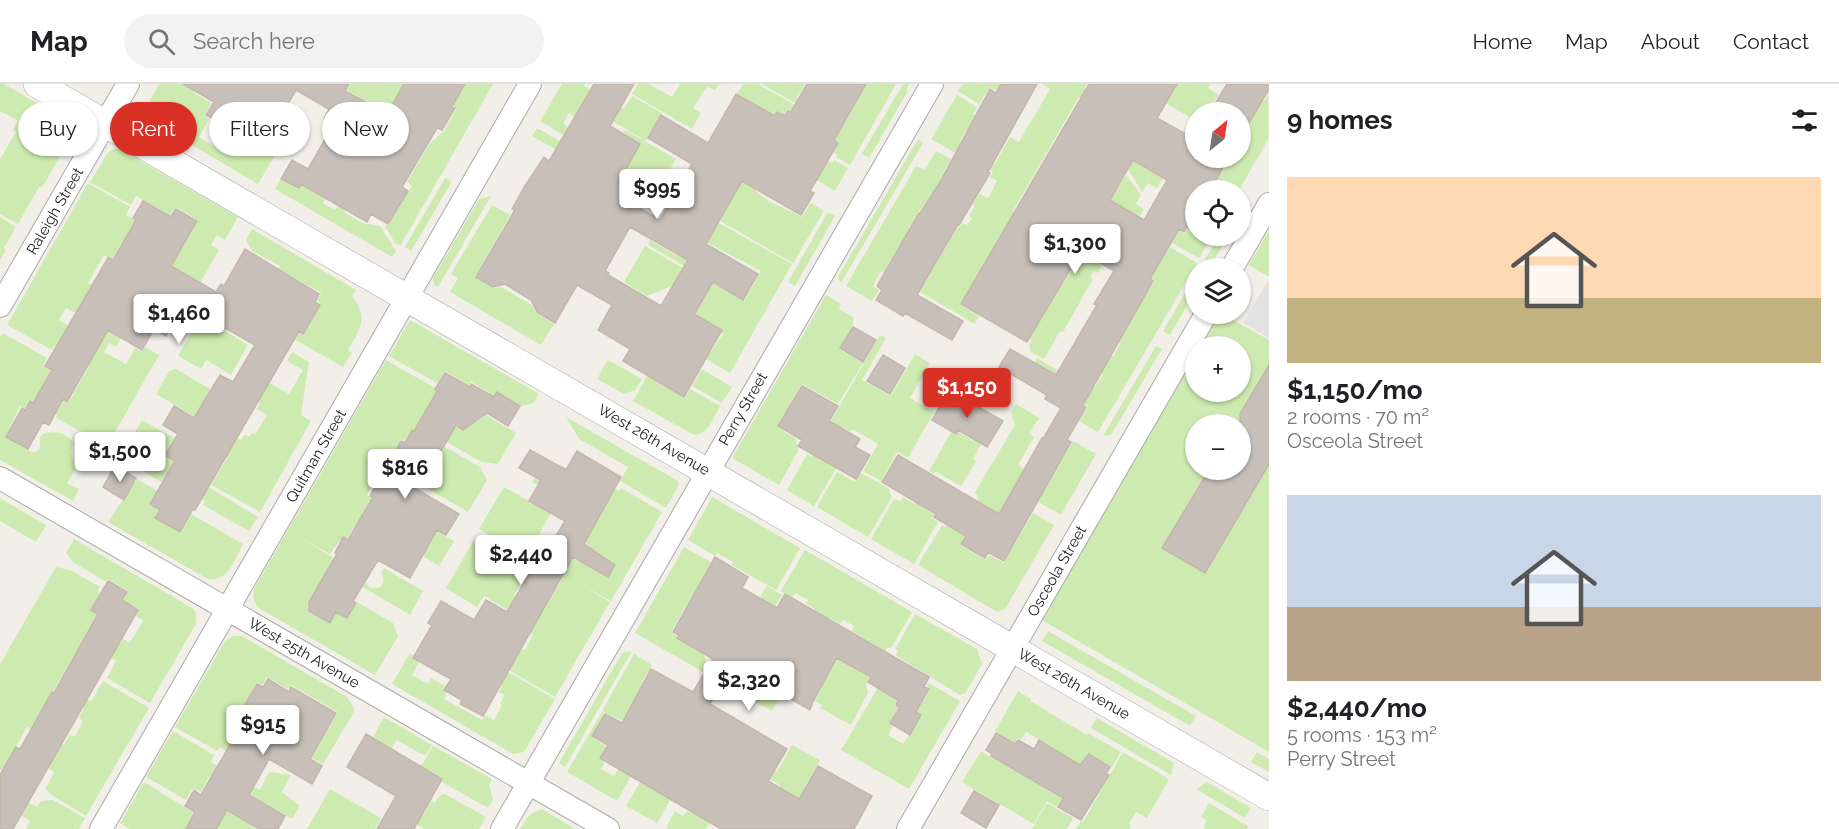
<!DOCTYPE html>
<meta charset="utf-8">
<style>
:root{--surface:#fff;--page:#f2f2f2;--text:#202124;--muted:#757577;--line:#e0e0e0;--accent:#d93025}
body{margin:0;font-family:Raleway,sans-serif;background:var(--page);color:var(--text);height:100vh;display:flex;flex-direction:column;font-size:22px;white-space:nowrap}
*{box-sizing:border-box;margin:0}
p{font-size:20px;color:var(--muted)}
.icon{flex:none;width:33px;height:33px;fill:none;stroke:currentColor;stroke-width:2;stroke-linecap:round;stroke-linejoin:round}
.map{position:relative;flex:1;overflow:hidden}
.side{display:flex;flex-direction:column;background:var(--surface);width:570px}
.side>*{flex:none}
.guide{position:absolute;left:18px;top:18px;width:570px;height:54px;display:flex;gap:12px}
.needle{width:39px;rotate:30deg}
.fabs{position:absolute;left:1185px;top:18px;display:grid;gap:12px}
.fabs a{display:grid;place-items:center;width:66px;height:66px;border-radius:50%;background:var(--surface);box-shadow:0 2px 4px #0004;font-size:30px}
.price{position:absolute;translate:-50% -51px;padding:0 14px;border-radius:6px;background:#fff;color:#222;font-size:20px;line-height:39px;filter:drop-shadow(0 2px 3px #0008)}
.price::after{content:'';position:absolute;left:50%;top:36px;width:18px;height:14px;margin-left:-9px;background:inherit;clip-path:polygon(0 0,100% 0,50% 100%)}
.price.current{background:var(--accent);color:#fff}
ul{padding:0;list-style:none}
li{display:grid;align-content:center;gap:12px;height:318px;padding:0 18px}
li span{display:grid;place-items:center;height:186px;border-radius:0px;color:#555}
li>.icon{margin-inline-start:auto}
span .icon{width:108px;height:108px;fill:#fffc;stroke-width:1}
li b{font-size:26px}
h2{display:flex;justify-content:space-between;align-items:center;height:72px;padding:0 18px;font-size:26px}
.tag{padding:0 21px;border-radius:27px;background:var(--surface);box-shadow:0 2px 4px #0004;font-size:21px;line-height:54px}
.tag.current{background:var(--accent);color:#fff}
header{display:flex;align-items:center;gap:36px;box-sizing:border-box;height:84px;padding:0 30px;background:var(--surface);border-bottom:2px solid var(--line)}
header strong{font-size:28px}
nav{display:flex;gap:33px;margin-inline-start:auto;font-size:21px}
.search{width:420px;height:54px;background:var(--page);display:flex;align-items:center;gap:15px;box-sizing:border-box;padding:0 21px;border-radius:33px;color:var(--muted);font-size:22px}
main{display:flex;flex:1;min-height:0}
.map>svg:first-child{display:block}
.grass{fill:#cdebb0;fill-rule:evenodd}
.parking{fill:#e2e2e2}
.building{fill:#c7bfb8;stroke:#c4b6ab;stroke-width:1.5;fill-rule:evenodd}
.lines{fill:none;stroke-linecap:round;stroke-linejoin:round}
.minor-casing{stroke:#a9a9a9;stroke-width:24}
.tertiary-casing{stroke:#a9a9a9;stroke-width:28}
.minor{stroke:#fff;stroke-width:22}
.tertiary{stroke:#fff;stroke-width:27}
.labels{text-anchor:middle;dominant-baseline:central;stroke-width:4.5;stroke-linejoin:round;paint-order:stroke}
.street-label{font-size:15px;fill:#222;stroke:#fff}
</style>
<header>
<strong>Map</strong>
<div class="search"><svg class="icon" aria-label="search" viewBox="0 0 24 24"><circle cx="10" cy="10" r="6"/><path d="M15 15l6 6"/></svg>Search here</div>
<nav><a>Home</a><a>Map</a><a>About</a><a>Contact</a></nav>
</header>
<main>
<div class="map">
<svg width="1269" height="745" viewBox="0 0 1269 745">
<rect width="100%" height="100%" fill="#f2efe9"/>
<!-- grass -->
<path class="grass" d="M0,0H4L71,39L75,45L42,104L39,103L18,140L0,130V75L16,48L13,46L18,37L0,27Z
M159,0H197L193,8L211,19L204,32L209,35L199,53L227,70L236,54L263,70L268,63L277,68L258,100L141,31Z
M351,0H404L364,69L352,30L361,15L347,6Z
M466,0H493L400,162L395,159L385,142L388,141L412,102L407,98L430,59L443,48L457,24L453,22Z
M562,0H585L584,2L624,25L632,12L662,29L646,57L605,33L580,23L575,32L569,29L563,39L568,43L563,51L540,37Z
M638,0H649L672,13L680,0H719L715,6L707,2L693,24L701,29L692,45L632,10Z
M743,0H758L838,46L843,37L845,38L867,0H896L850,81L836,73L837,71L834,68L839,58L833,54L834,52L788,25L784,31L777,27L766,45L744,52L760,23L737,10Z
M762,0H805L797,14L814,24L811,28Z
M903,0H909L906,6L908,7L869,74L862,70Z
M963,0H999L1014,10L1006,12L990,3L979,20L958,7Z
M1042,0H1087L1084,5L1105,17L1101,25L1079,13L1013,127L1034,140L1031,146L1010,134L995,160L1016,172L1011,181L990,169L960,221L979,232L975,240L920,208L957,143L959,144L962,139L967,141L972,134L969,132L975,122L973,120L979,110L988,114L997,97L990,93L993,87L966,72L969,67L994,81L1010,53L1019,58L1050,5Z
M1178,0H1210L1208,4L1218,11L1208,28H1196L1195,36L1160,16L1164,10L1170,13Z
M1268,10L1269,54L1239,106H1211L1218,94L1182,74L1186,68L1222,89L1231,74H1240L1241,56L1248,43L1241,39L1256,13L1264,17Z
M957,11L977,23L973,30L982,35L973,49L966,46L959,59L966,64L961,72L931,55Z
M537,44L598,79L617,66L626,51L623,49L625,46L676,75L649,121L637,114L634,119L555,67V65L532,52Z
M918,55L923,59L841,199L838,193Z
M1115,63L1163,94L1157,104L1148,99L1142,108L1128,85L1109,74Z
M113,65H119L238,133L225,156L217,151L211,161L219,166L200,199L169,180L176,148L188,154L198,136L176,123L170,132L136,112L131,121L90,98L108,68Z
M936,67L951,75L940,95L947,99L939,113L932,109L921,128L919,127L908,145L914,149L901,172L895,169L884,189L881,187L873,202L879,206L872,217L846,202L916,82L925,86Z
M699,69L749,97C760,118 783,122 802,133L811,119L824,127L793,179L720,137L730,119L724,116Z
M834,76L848,84L835,107L815,95L820,84L823,85L828,77L832,79Z
M311,84L331,96L321,113L325,115L323,119L335,126L338,122L345,126L344,128L362,139L380,142L396,167L392,173L275,105L281,95L299,105Z
M1126,91L1141,111L1136,120L1144,125L1140,132L1133,129L1127,140L1110,118L1097,93L1117,105Z
M445,94L450,96L451,99L411,167L405,163Z
M88,99L130,123L126,131L137,137L150,171L123,156L112,175L104,171L88,199L99,205L76,229L66,224L59,236L68,242L56,263L54,262L52,266L7,241Z
M491,112L438,203L434,201L433,194L479,115Z
M492,121L510,131L475,193L494,204L501,203L532,221L535,228L554,240L541,261L450,208L458,194L451,190Z
M828,128L835,132L795,202L788,198Z
M1153,132L1185,150L1195,132L1196,152H1212L1199,174L1172,159L1175,153L1150,138Z
M0,133L16,143L4,164L6,166L0,176Z
M711,139L717,142L719,139L792,180L730,289L706,275L723,250L721,249L722,246L692,228L698,217L672,202L647,212L624,198L645,162L686,186L710,203L713,199L744,217L761,187L702,156Z
M252,145L356,206L352,213C370,233 359,247 348,266L352,269L343,283L294,255L298,248L303,251L321,220L317,217L321,209L279,185L280,182L252,167L246,156Z
M1269,146V193L1249,181Z
M690,147L688,184L648,161L650,156L676,171Z
M1219,152H1228L1209,184H1200Z
M1113,155L1099,180L1102,182L1098,189L1094,187L1090,193L1093,195L1063,248L1060,247L1044,275L1031,268L1029,262L1032,256L1030,254L1038,239L1017,227L1064,198L1081,168Z
M1170,163L1197,179L1098,348L1079,337L1088,322L1081,318L1086,308L1050,288L1025,294L1037,274L1088,304L1091,301L1095,303L1103,290L1096,286L1079,253L1113,273L1120,260L1113,255L1123,238L1129,240L1136,228L1129,224L1135,204L1146,210L1154,197L1147,192L1157,175L1161,177Z
M1195,192V207L1170,251L1163,247Z
M826,211L841,220L839,225L853,233V241L839,265L863,279L838,320L802,300L777,343L796,355L798,367L779,401L732,374Z
M1220,230H1223L1269,256V668L1042,536L1195,271L1196,308H1240V262H1201ZM1196,340H1240V386H1196Z
M207,236L248,261L231,291L206,276L201,285L178,272L198,238L204,241Z
M410,236L539,310L533,319L522,322L497,308L493,314L489,312L490,309L471,298L469,301L445,287L437,299L389,272Z
M110,243L123,250L116,263L109,259L104,268L126,280L135,264L142,268L145,263L159,271L107,362L56,334L57,331L55,330L63,317L68,319L89,283L57,264L65,250L96,267Z
M3,249L47,274L43,282L51,286L41,304L61,316L45,325L29,316L25,324L20,322L5,353L34,369L40,365V353L44,349C55,347 68,349 73,359L71,369L76,384L67,399L79,405L73,417L0,376V253Z
M880,251L886,254L862,296L891,312L915,270L930,279L910,314L934,328L908,374L897,368L881,397L863,387L878,360L854,346L850,347L842,343L837,352L826,346Z
M1156,262L1162,265L1111,351L1103,352Z
M292,268L309,278L301,331L311,337L260,428L211,401L227,374L224,371L234,352L241,356L245,350L249,353L252,349L255,351L267,331L257,325L260,319L256,316L266,297L289,310L303,286L287,277Z
M386,276L435,304L436,307L426,325L464,346L486,331L516,349L498,380L481,378L447,358L449,354L420,338L415,347L412,345L405,357L401,355L391,372L418,388L378,403L373,400L367,411L371,414L366,423L393,438L357,446L353,444L347,455L343,452L330,470L301,454L365,493L366,499L370,504H379C384,500 385,494 381,489L384,484L423,507L410,531L361,502L320,498L317,507H315L313,511V514L311,513L307,523L309,525L308,527L330,540L336,529L348,535L357,518L393,539L398,552L375,591L257,523L253,513L254,505Z
M608,276L642,295L635,306L624,310L597,295Z
M176,285L210,305L207,312L224,322L195,333L156,310L169,287Z
M702,285L732,303L722,319L692,302Z
M647,292L685,314L690,305L720,322C714,333 708,351 694,351L633,317Z
M1016,320L1039,334L1029,350L1034,353L1018,381L1049,399L1073,357L1096,370L1061,431L1038,418L1041,413L1016,399L997,432L981,423L960,461L986,476L989,471L1004,479L1033,429L1054,441L1005,525L997,528L918,481L942,441L945,443L947,440L961,447L979,416L975,408L1015,341L1011,328Z
M566,333L678,397L679,401L666,424L620,397L628,383L579,355Z
M142,336L174,354L164,371L174,377L172,381L180,386L170,403L120,374Z
M951,348L956,351L958,348L981,361L973,375L976,377L961,402L936,388L934,390L929,387Z
M825,349L838,381L814,422L787,406L807,370L812,372Z
M445,363L480,383L487,396L468,428L414,397L428,373L436,378Z
M562,382L569,386L601,429L615,405L619,407L621,404L662,428L611,517L580,500L610,518L555,613L452,553L499,567L515,576L522,565L525,566L533,551L529,549L533,541L484,512L477,523L446,504L475,454L521,481L520,483L528,488L514,511L543,528L565,490L536,475L535,477L479,445L504,403L551,429L536,456L570,476L572,474L580,478L589,462L585,459L593,445L571,421L532,398L535,393L544,399L554,383Z
M181,386L258,433L249,447L203,421L205,417L174,399Z
M837,388L855,398L861,389L888,404L892,413L868,453L817,423Z
M931,391L940,396L924,424L934,430L932,434L938,438L914,480L871,455L894,415L901,417L903,413L914,420Z
M137,395L157,407L150,420L159,426L155,434L181,449L191,430L243,460C235,475 227,501 206,494L108,438Z
M712,413L800,464L776,506L732,481L733,478L717,469L715,472L688,456Z
M0,414L46,441L36,458L0,437Z
M426,441L454,457L439,482L423,472L426,467L403,453Z
M74,455L192,524L196,529V540L150,619L107,594L116,577L85,559H82L31,644L27,643L2,687L0,686V580L56,483L70,486L100,503L97,507L100,509L91,526L99,531L94,546L120,560L123,555L130,559L143,537L136,532L139,525L123,516L128,507L107,495L105,497L74,479L66,469Z
M684,463L711,478L700,498L734,518L751,535L762,515L760,513L767,502L782,511L774,524L807,539L815,525L806,520L808,516L795,509L792,513L781,507L805,466L912,528L891,564L888,563L885,567L852,547L854,542L843,536L840,540L830,534L791,592L772,627L723,599L738,572L721,541L686,522L671,548L677,552V554L684,559L686,557L703,567L708,584L705,589L635,549Z
M915,530L977,565L982,580L965,609L960,611L895,571L898,567L895,565Z
M1048,547L1196,632L1190,642L1042,557Z
M233,552H242L347,613L355,626L323,680L298,667L301,637L325,651L338,628L291,601L288,605L267,593L262,601L257,598L242,625L271,642L239,652L235,650L226,667L220,663L217,667L175,643L225,557Z
M866,557L852,583L870,593L866,599L868,609L851,641L820,624L822,621L803,610L823,576L834,582L842,567Z
M632,567L565,683L559,679L622,569Z
M410,569L413,571L412,574L419,578L412,591L428,600L431,594L445,602L443,606L447,608L444,615L482,636L485,631L494,636L502,621L500,620L505,611L499,608L502,602L498,600L503,585L555,615L524,668L513,670L392,600Z
M634,570L652,581L640,602L660,614L658,645L617,717L567,688L602,628L604,630L591,653L606,662L599,674L605,678L601,685L614,692L619,685L624,688L651,641L628,627L622,637L602,627Z
M103,597L149,624L86,732L53,712L45,705L54,688L49,685L51,681L48,679L59,659L64,661L70,650L75,653L83,637L79,634L84,624L54,607L57,602L84,617L92,616Z
M929,599L960,617L909,705L841,666L880,600L903,606L894,621L899,623L889,639L893,642L888,651L903,660L922,631L917,628L930,606L927,603Z
M1018,607L1031,615L1030,617L1087,651L1088,649L1121,668L1112,683L1089,670L1085,676L1083,675L1061,713L1037,699L1056,665L1026,648L1021,656L1017,654L1015,659L995,647Z
M384,633L432,661L425,672L397,656L392,664L373,653Z
M1097,634L1174,679L1171,691L1091,644Z
M173,647L214,671L211,678L260,706L269,688L291,691L282,708L300,722L292,735L237,703L235,706L210,692L201,708L193,704L186,716L146,693Z
M792,661L820,676L805,702L817,709L755,745L780,701L760,690L765,681L777,688Z
M433,662L492,695L489,701L493,715L488,724L442,698L443,694L421,682Z
M981,667L1061,714L1056,723L1047,717L1034,740L962,698Z
M1123,668L1169,695L1147,734L1136,728L1129,740L1131,742L1130,745H1076L1081,737L1083,738Z
M1257,668L1269,675V688L1251,678Z
M144,698L217,743L230,721H264L252,742L257,745H192L187,742L185,745H130L120,739Z
M640,698L670,716L657,739L626,722Z
M1207,698L1251,724L1245,734L1196,705Z
M330,705L381,734L375,745H307Z
M0,710L22,715L37,723L41,717L53,716L85,734L79,745H26L30,737L22,732L25,725Z
M445,710L486,733L479,745H424L395,727L401,717L424,730L431,717L435,719L439,712Z
M1047,719L1073,734L1067,745H1032Z
M1209,719L1248,742L1247,745H1204L1206,736L1201,733Z
M542,725L575,745H520C526,735 530,728 542,725Z
M675,727L683,732L687,727L693,730L694,729L710,738L706,745H668L666,744Z"/>
<!-- parking -->
<path class="parking" d="M1269,195V254L1243,239Z"/>
<!-- building -->
<path class="building" d="M183,0H349L345,7L387,30L404,0H465L452,23L455,24L442,46L437,44L402,103L408,107L388,140L371,130L367,138L301,100L299,104L281,95L292,76L308,85L334,40L324,35L329,25L296,6L262,64L206,31L214,18Z
M594,0H634L610,42L640,60L626,85L635,90L622,114L660,136L692,80L648,54L661,31L708,59L736,10L775,32L777,28L785,32L788,27L791,28L807,0H866L834,56L838,59L810,107L814,109L801,131L742,97L706,160L758,190L743,216L713,198L694,230L722,246L684,313L623,277L630,265L598,246L612,221L577,201L555,239L537,228L531,216L505,200L493,203L476,193L515,126L512,125L525,102L544,73L549,77ZM630,143L688,176L661,222L608,191L609,189L605,187Z
M1001,0H1037L988,88L990,89L959,141L958,140L917,211L963,237L952,256L905,229L903,232L876,216L882,206L877,202L919,129L920,130L940,98L990,5L996,9Z
M1089,0H1177L1157,34L1196,56V74H1229L1210,106H1196V129L1184,148L1179,145L1150,195L1153,197L1083,321L1086,323L1067,356L1071,358L1004,477L988,468L985,474L961,460L966,452L934,433L936,430L882,398L898,371L999,430L1042,354L1043,355L1061,324L1045,315L1047,311L999,283L1010,265L1056,291L1097,221L1094,220L1114,187L1081,167L1027,258L961,220ZM1133,76L1167,96L1144,136L1110,116Z
M1227,0H1269V5L1240,54V28H1210Z
M143,117L171,133L176,125L197,137L171,182L216,208L221,200L224,202L245,165L319,210L315,218L320,221L303,250L299,247L195,426L193,425L180,448L155,434L160,426L150,420L175,377L165,371L178,350L163,341L174,322L194,334L220,291L233,298L255,261L187,222L174,245L171,243L166,252L154,245L142,266L108,246L67,318L63,315L49,341L43,338L28,365L6,353L22,324L25,326L30,317L33,319L52,286L45,282L108,174L113,176L136,136L133,134Z
M853,243L876,256L863,278L840,264Z
M883,271L905,284L890,310L867,297Z
M1269,281V380L1205,489L1162,464L1209,386H1240V330Z
M445,289L470,303L471,300L494,313L497,308L520,322L508,342L487,329L463,346L456,341L436,376L428,371L411,402L459,430L446,451L437,446L410,494L378,476L353,517L356,519L347,534L336,528L330,539L309,527V518L337,470L335,469L343,453L348,456L373,413L370,412L401,357L405,359L412,346L414,347L437,307L435,305Z
M802,302L838,322L829,337L860,355L855,363L870,371L856,395L798,362L802,356L778,342Z
M949,306L1003,337L987,363L958,346L956,350L932,336Z
M530,366L566,386L577,367L621,393L584,460L615,481L608,493L573,473L483,632L460,620L462,616L444,606L451,595L413,574L432,541L428,539L441,517L474,536L486,516L507,528L535,479L537,477L540,479L565,437L529,417L541,396L519,384Z
M115,382L136,394L124,416L103,403Z
M715,473L748,493L742,504L777,524L785,510L929,593L924,603L929,605L916,628L921,631L910,651L890,639L900,623L896,621L898,616L868,598L871,593L837,574L814,615L810,626L782,610L785,605L735,576L710,620L787,665L768,697L799,715L818,682L872,712L854,745H721L600,674L608,661L592,652L605,630L622,639L651,585L693,608L713,575L677,554L679,551L673,548Z
M108,497L127,508L122,516L138,526L13,745H0V691L16,663L20,665L52,608L54,609L98,530L91,526Z
M268,595L289,608L291,603L336,629L310,675L322,682L312,700L269,675L249,711L285,732L278,745H259L227,726L216,745H186L195,728L185,722L194,706L201,711L249,628L243,624L257,600L263,603Z
M996,649L1015,660L1018,656L1034,665L1039,656L1080,681L1089,670L1110,683L1106,689L1109,691L1081,736L1058,723L1063,714L991,672L992,670L986,666Z
M366,650L442,695L414,745H377L396,712L347,683Z
M974,707L999,721L986,744L961,729Z"/>
<g class="lines">
<!-- minor casing -->
<g class="minor-casing">
<path id="minor" d="M1232,184L1269,120
M0,222L128,0
M0,394L608,745
M101,745L530,0
M502,745L932,0
M908,745L1206,230"/>
</g>
<!-- tertiary casing -->
<g class="tertiary-casing">
<path id="tertiary" d="M37,0L1269,713"/>
</g>
<!-- minor -->
<use href="#minor" class="minor"/>
<!-- tertiary -->
<use href="#tertiary" class="tertiary"/>
</g>
<g class="labels">
<!-- street labels -->
<g class="street-label">
<text transform="translate(55 127) rotate(-60)">Raleigh Street</text>
<text transform="translate(743 325) rotate(-60)">Perry Street</text>
<text transform="translate(654 356) rotate(30)">West 26th Avenue</text>
<text transform="translate(316 372) rotate(-60)">Quitman Street</text>
<text transform="translate(1057 487) rotate(-60)">Osceola Street</text>
<text transform="translate(304 569) rotate(30)">West 25th Avenue</text>
<text transform="translate(1074 600) rotate(30)">West 26th Avenue</text>
</g>
</g>
</svg>
<div class="fabs">
<a><svg class="needle" viewBox="-14 -14 28 28"><path d="M0-13l5 13h-10z" fill="#e53935"/><path d="M0 13l5-13h-10z" fill="#757577"/></svg></a>
<a><svg class="icon" aria-label="locate" viewBox="0 0 24 24"><circle cx="12" cy="12" r="6"/><path d="M12 2v4M12 18v4M2 12h4M18 12h4"/></svg></a>
<a><svg class="icon" aria-label="layers" viewBox="0 0 24 24"><path d="M12 4l9 5-9 5-9-5zM3 14l9 5 9-5"/></svg></a>
<a>+</a>
<a>−</a>
</div>
<b class="price" style="left:657px;top:136px">$995</b>
<b class="price" style="left:1075px;top:191px">$1,300</b>
<b class="price" style="left:179px;top:261px">$1,460</b>
<b class="price current" style="left:967px;top:335px">$1,150</b>
<b class="price" style="left:120px;top:399px">$1,500</b>
<b class="price" style="left:405px;top:416px">$816</b>
<b class="price" style="left:521px;top:502px">$2,440</b>
<b class="price" style="left:749px;top:628px">$2,320</b>
<b class="price" style="left:263px;top:672px">$915</b>
<div class="guide">
<a class="tag">Buy</a>
<a class="tag current">Rent</a>
<a class="tag">Filters</a>
<a class="tag">New</a>
</div>
</div>
<section class="side">
<h2>9 homes<svg class="icon" aria-label="filters" viewBox="0 0 24 24"><path d="M4 7h16M4 17h16"/><circle cx="9" cy="7" r="2"/><circle cx="15" cy="17" r="2"/></svg></h2>
<ul>
<li><span style="background:linear-gradient(#ffd9b3 65%,#c2b280 0)"><svg class="icon" aria-label="home" viewBox="0 0 24 24"><path d="M3 11l9-7 9 7M6 9v11h12V9"/></svg></span><div><b>$1,150/mo</b><p>2 rooms · 70 m²</p><p>Osceola Street</p></div></li>
<li><span style="background:linear-gradient(#c9d6e8 60%,#b9a48a 0)"><svg class="icon" aria-label="home" viewBox="0 0 24 24"><path d="M3 11l9-7 9 7M6 9v11h12V9"/></svg></span><div><b>$2,440/mo</b><p>5 rooms · 153 m²</p><p>Perry Street</p></div></li>
</ul>
</section>
</main>
